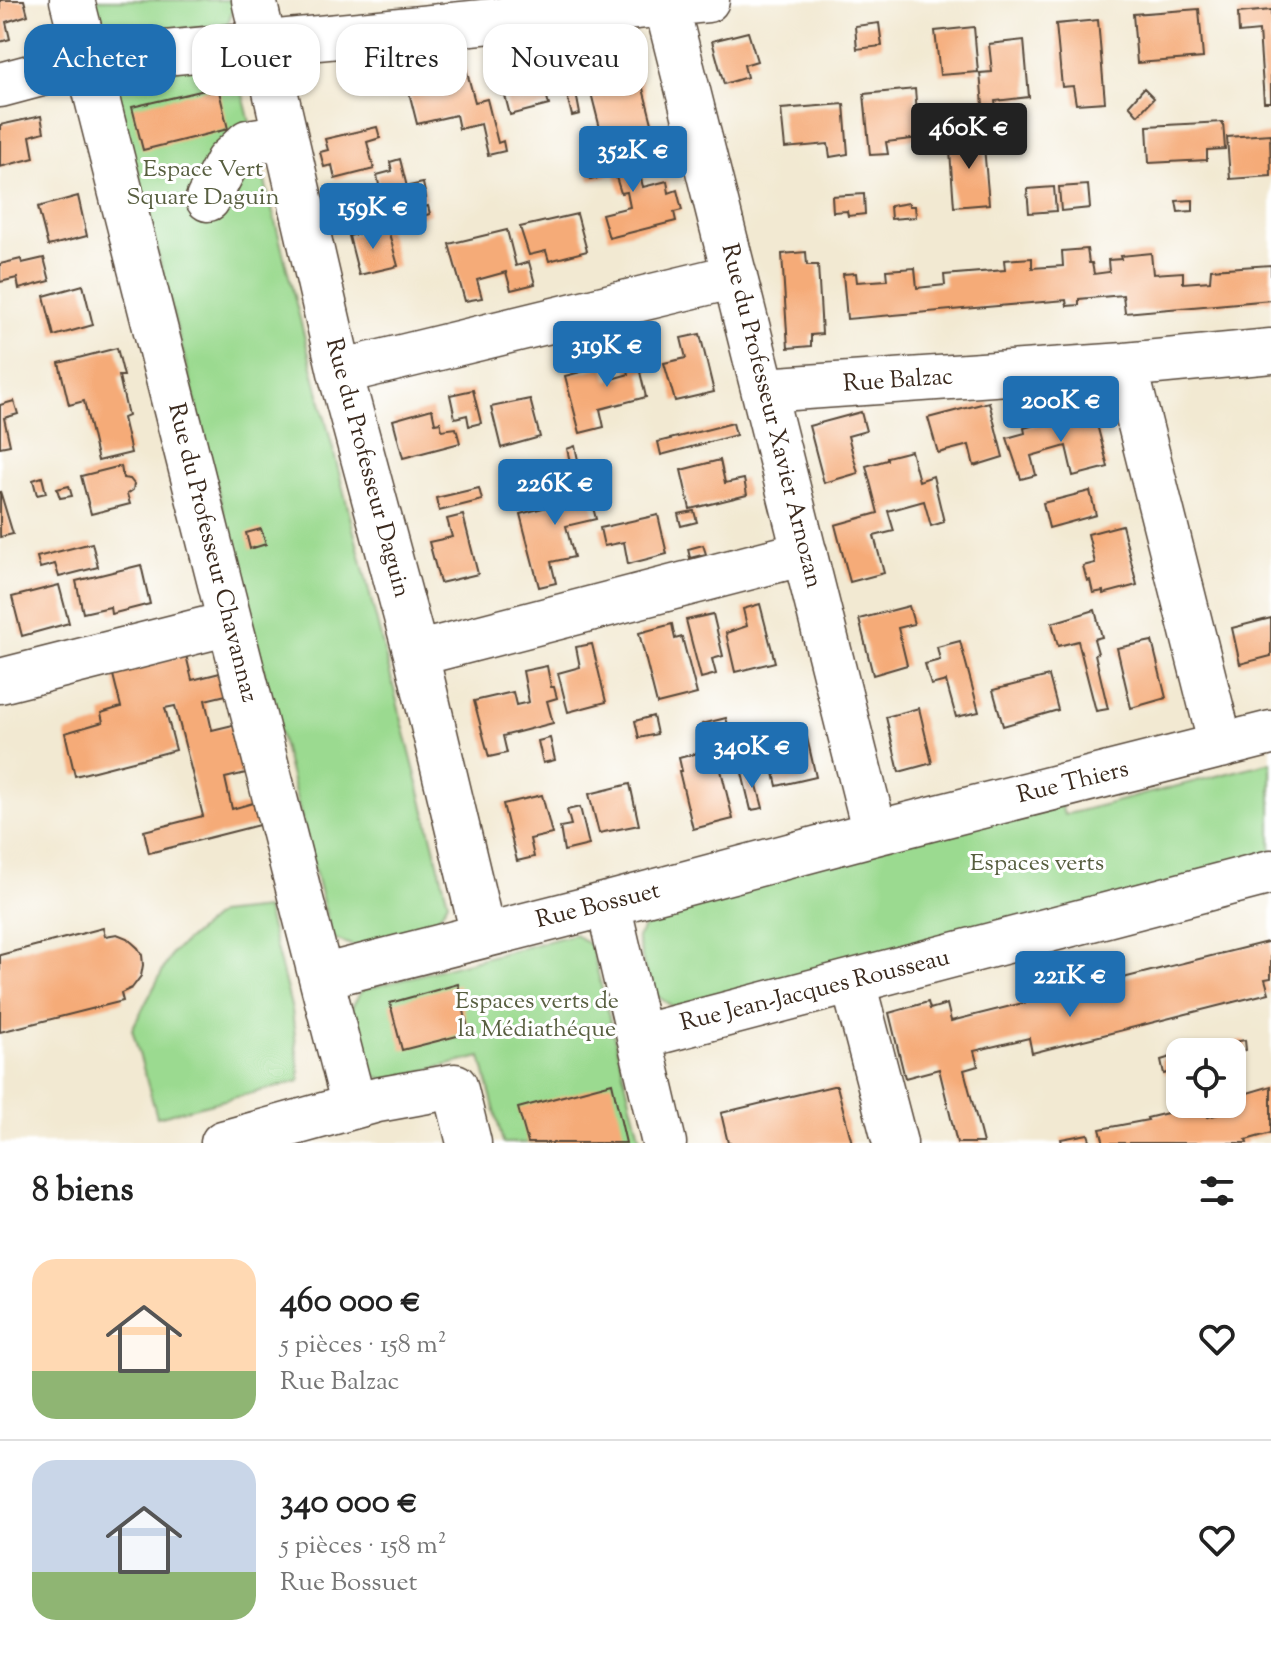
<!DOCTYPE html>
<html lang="fr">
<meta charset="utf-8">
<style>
:root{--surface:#fff;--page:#f6f6f6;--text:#222;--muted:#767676;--line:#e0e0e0;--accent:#1f6fb2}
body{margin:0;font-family:"Sorts Mill Goudy",serif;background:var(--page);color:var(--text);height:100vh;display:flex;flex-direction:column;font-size:30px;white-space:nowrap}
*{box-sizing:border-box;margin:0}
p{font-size:26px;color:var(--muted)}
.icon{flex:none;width:44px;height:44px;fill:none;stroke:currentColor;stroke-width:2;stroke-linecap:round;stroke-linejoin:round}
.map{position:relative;height:1143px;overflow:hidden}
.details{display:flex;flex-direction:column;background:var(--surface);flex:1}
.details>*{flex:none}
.hud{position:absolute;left:24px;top:24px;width:800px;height:72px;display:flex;gap:16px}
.tools{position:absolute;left:1166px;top:1038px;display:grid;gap:16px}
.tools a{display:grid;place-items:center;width:80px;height:80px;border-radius:16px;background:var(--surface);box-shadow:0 2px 6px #0004;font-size:40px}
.price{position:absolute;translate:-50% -68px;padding:0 18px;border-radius:8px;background:var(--accent);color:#fff;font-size:26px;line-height:52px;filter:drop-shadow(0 2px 4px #0008)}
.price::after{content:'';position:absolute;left:50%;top:48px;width:24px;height:18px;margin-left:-12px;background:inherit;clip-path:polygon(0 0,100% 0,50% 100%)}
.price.current{background:#222;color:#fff}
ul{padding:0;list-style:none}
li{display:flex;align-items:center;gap:24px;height:200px;padding:0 32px}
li+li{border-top:2px solid var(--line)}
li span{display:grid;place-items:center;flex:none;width:224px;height:160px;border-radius:24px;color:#555}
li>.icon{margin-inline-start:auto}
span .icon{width:96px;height:96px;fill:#fffc;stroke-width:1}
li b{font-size:34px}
h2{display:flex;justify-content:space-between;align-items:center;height:96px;padding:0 32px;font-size:34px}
.pill{padding:0 28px;border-radius:24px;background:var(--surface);box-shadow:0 2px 6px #0004;font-size:28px;line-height:72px}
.pill.current{background:var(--accent);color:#fff}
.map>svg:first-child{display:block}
.green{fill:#9bda90;stroke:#6b8257;stroke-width:2}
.building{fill:#f5ab78}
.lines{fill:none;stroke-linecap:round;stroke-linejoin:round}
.minor-casing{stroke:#564739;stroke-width:47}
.minor{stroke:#fff;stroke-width:44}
.labels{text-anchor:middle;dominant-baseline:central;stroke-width:6;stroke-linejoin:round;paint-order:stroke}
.park-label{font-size:24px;fill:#585f40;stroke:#fff}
.street-label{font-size:24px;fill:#3b2a1e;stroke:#fff}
</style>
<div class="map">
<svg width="1271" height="1143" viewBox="0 0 1271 1143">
<rect width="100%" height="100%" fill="#fff"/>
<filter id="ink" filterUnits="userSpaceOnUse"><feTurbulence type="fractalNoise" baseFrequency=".0125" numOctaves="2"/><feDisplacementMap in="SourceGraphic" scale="16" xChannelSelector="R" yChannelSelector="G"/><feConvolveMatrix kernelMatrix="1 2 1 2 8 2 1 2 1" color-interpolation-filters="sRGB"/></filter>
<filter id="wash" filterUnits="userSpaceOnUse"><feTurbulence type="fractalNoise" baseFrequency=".006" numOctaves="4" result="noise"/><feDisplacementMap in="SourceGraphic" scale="32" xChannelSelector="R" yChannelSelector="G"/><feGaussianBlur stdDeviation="1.8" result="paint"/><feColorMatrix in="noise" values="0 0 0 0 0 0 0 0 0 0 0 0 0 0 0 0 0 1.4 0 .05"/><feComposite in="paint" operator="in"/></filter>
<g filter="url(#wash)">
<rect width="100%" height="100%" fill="#f2e9d2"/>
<!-- green -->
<path class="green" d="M91,0H236L227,26L114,35L98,26Z
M233,63L242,91L448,902L433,926L356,947L332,938L116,90L127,71Z
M1271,762V862L673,1007L650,991L637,937L647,924L640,921L658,905L1060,801L1064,815Z
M266,909L292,1010L300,1081L157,1117L132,1029L172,953L218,914Z
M575,934L591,946L641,1143H503L481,1057L386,1080L366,1073L350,1010L362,990Z"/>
<g id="blocks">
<!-- building -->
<path class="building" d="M0,0H24L28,15L6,22L10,39L0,42Z
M1199,9L1203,58L1137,63L1133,14Z
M1271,10V102H1264L1259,31L1239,33L1238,13Z
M1098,20L1105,102L1076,104L1073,86L1062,87L1056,24Z
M879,23L882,46L857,49L855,26Z
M974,27L978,72L940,75L935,31Z
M748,32L757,61L744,65L747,77L724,84L712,41Z
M1024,40L1029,97L995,101L997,114L1008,113L1010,124L985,126L980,73L992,72L989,44Z
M527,53L531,69L539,67L549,105L510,115L500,76L513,73L509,57Z
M465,65L475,102L487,99L498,143L503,141L505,151L488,155L481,124L459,129L456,115L417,124L407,84L446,75L445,71Z
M639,73L654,131L604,144L589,85Z
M576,77L579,87L568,90L565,79Z
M218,87L228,129L143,150L132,107Z
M1144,88L1154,98L1138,115L1129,105Z
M915,89L919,138L886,142L888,154L870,155L864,94Z
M576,93L580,114L572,116L567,95Z
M844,104L848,154L830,157L828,144L785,148L781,109Z
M41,116L44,132L30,136L34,158L0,167V125Z
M1223,122L1225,149L1207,150V160L1149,163L1147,126Z
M377,127L380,138L367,142L374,169L335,179L332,165L324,167L320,152L328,150L325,139Z
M1270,134L1271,176L1230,179L1227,137Z
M983,135L989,204L954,207L949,137Z
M633,145L643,187L667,181L669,193L677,190L682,210L674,212L676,221L609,238L602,214L630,207L627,192L621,193L615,174L590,180L584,157Z
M400,159L409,195L392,199L395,212L373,217L367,193L380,190L377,175L392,171L390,162Z
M423,183L426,198L413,201L409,186Z
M1088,185L1090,208L1061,211L1059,187Z
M1054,187L1056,211L1029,213L1027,189Z
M864,194L865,214L848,216L847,211L833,212L832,196Z
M78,196L87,236L48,246L38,207Z
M1193,200V211L1178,212L1176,201Z
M909,203V206H915L916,217L891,219L890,206Z
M428,206L430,214L418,217L416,209Z
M577,214L587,251L549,261L546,251L529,255L520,227Z
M387,226L398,266L359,275L349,236Z
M507,230L516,266L529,262L535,284L511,290L506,272L477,280L482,298L465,301L449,244Z
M1087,249L1089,263H1092L1094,274L1109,272L1108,260L1121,259L1120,256L1151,253L1153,274L1183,272V283L1210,281L1211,269L1271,265V300L1125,313L1123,295L1079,299V305L1067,306L1066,300L847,319L843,274L856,273L857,282L887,280L886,270L915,268L917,288L945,285L944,275L1005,270L1004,260L1032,258V268L1063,266L1062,251Z
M806,252L807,265H818L822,334L811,335V346L788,348L782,254Z
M44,258L50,281L19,289L17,278L0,282V264L21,259L22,263Z
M83,285L93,325L54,336L44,296Z
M700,334L714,392L675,401L664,363L686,358L681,338Z
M647,346L652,369L640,372L646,397L600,409L604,427L580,433L565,376L604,366L608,380L629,374L623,352Z
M117,348L124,376H119L128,416L123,418L131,453L98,461L84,401L69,405L59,363Z
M473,390L481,423L469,426L467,415L455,418L450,395Z
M530,399L540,437L501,448L491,407Z
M14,401L18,414L4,418L10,445L0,447V405Z
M989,402L1003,457L974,466L969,445L938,453L928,418Z
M432,409L435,423L440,422L442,430L456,428L460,443L403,458L393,420Z
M1093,409L1108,467L1073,476L1066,446L1031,456L1036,475L1021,479L1007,438L1025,433L1024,428Z
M861,412L866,431L848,436L858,473L824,483L809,426Z
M733,423L736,435L661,455L658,442Z
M575,446L578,460L570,462L567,449Z
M911,451L919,481L933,476L944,522L931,526L924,501L888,511L894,531L874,536L884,573L850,582L835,525L878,513L866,466L887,460V457Z
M720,460L725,483L744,479L747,495L690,509L681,470Z
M568,465L575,500L590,496L596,519L566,526L574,557L551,562L556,583L539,587L520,514L562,503L555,480L550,481L547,470Z
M121,466L123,478L130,479L134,484L133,490L127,494L130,504L91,514L81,476Z
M42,477L46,493L37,495L33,480Z
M69,486L72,496L60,498L57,489Z
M479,488L482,500L439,511L436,498Z
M0,491L13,534L0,537Z
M1090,491L1096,515L1049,528L1043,503Z
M694,511L697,522L681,526L678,514Z
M463,515L478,574L440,583L429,542L452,537L447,519Z
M658,515L667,554L628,564L624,542L604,546L600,528Z
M1122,525L1137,585L1103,594V591L1093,593L1090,580L1087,581L1083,566L1095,563L1088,534Z
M261,529L266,544L250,549L246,533Z
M92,543L98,567L59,577L55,564L40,568L37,557Z
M703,545L706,554L690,558L688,549Z
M141,565L150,604L111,614L110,607L83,613L76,581Z
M59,585L69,623L22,636L12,597Z
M760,604L775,662L735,672L726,633L747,626L743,609Z
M909,606L914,624L898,628L907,665L873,675L859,619Z
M1095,610L1102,637L1094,639L1098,653L1095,654L1108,709L1096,711L1078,641L1058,646L1052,623Z
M713,614L723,656L712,659L716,674L701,678L686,620Z
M1271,618V656L1240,664L1232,628Z
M672,624L675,639L682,637L697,694L657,704L639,633Z
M960,641L979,712L956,717L946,681L931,685L925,664L940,660L937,647Z
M1152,641L1166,698L1131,708L1117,648Z
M592,644L606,702L568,712L558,673L580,667L576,647Z
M186,655L192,680L220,673L226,695L205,700L212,730L233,725L246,773L225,778L232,809L253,803L259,825L149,853L144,831L203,816L175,706L165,708L176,750L75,776L65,733L103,722L101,713L121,707L113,675Z
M547,666L551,687H554L557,698L547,701L553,723L503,736L507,753L489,757L474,701L513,692L516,705L529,702L523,671Z
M1049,676L1058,710L1003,726L993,690Z
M919,708L932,763L899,772L886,717Z
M653,716L657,734L639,738L635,721Z
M726,718L733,742L709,748L702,724Z
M550,738L555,760L543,763L538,741Z
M807,738L816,777L777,786L772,764L752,768L748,751Z
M702,752L706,765L719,762L733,819L693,829L679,771H682L679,758Z
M753,770L763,808L751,810L742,773Z
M630,784L639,825L599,833L589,794Z
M542,795L552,834L530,839L534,857L517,861L503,804Z
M580,807L589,845L564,851L560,827L571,825L567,810Z
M103,928L105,936L117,934L127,938L138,948L142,955L143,965L141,976L132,988L121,993L123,1001L0,1032V955Z
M1271,941V978L1265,979L1269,993L1032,1053L1029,1038L974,1051L978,1066L964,1070L983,1143H957L939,1069L905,1078L889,1013L928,1002L930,1009L947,1004L951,1021Z
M458,984L469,1033L402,1050L390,1003Z
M1245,1040L1246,1050L1236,1052L1234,1042Z
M1174,1056L1178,1070L1164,1074L1161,1060Z
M612,1083L626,1143H528L518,1108Z
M833,1086H837L852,1143H728L721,1113Z
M1271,1086V1133L1246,1140L1247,1143H1104L1100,1129L1148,1120L1147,1118L1204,1104L1208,1117L1237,1109L1234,1097Z
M1088,1134L1091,1143H1062L1061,1139Z"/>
</g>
</g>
<g filter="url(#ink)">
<use href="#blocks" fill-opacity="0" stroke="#564739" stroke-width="2"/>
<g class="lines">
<!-- minor casing -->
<g class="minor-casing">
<path id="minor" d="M72,0L230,623L354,1106
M254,0L340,372L416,654L483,935
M665,0L875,833
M0,85L75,65L114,58L707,0
M208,199L227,162L248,142L285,136
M1125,365L1221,746
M340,372L735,276
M764,390L1125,365L1271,351
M416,654L805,553
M0,681L230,623
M608,904L664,1143
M321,977L608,904L875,833L1271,733
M853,982L895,1143
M639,1037L1271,872
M223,1143L377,1100L455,1086L469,1143"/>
</g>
<!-- minor -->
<use href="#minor" class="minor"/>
</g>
</g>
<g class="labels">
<!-- park labels -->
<g class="park-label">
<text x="203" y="170">Espace Vert<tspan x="203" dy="28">Square Daguin</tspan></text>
<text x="1037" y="864">Espaces verts</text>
<text x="537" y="1002">Espaces verts de<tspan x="537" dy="28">la Médiathéque</tspan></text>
</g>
<!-- street labels -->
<g class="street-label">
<text transform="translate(898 381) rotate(-4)">Rue Balzac</text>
<text transform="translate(771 416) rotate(76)">Rue du Professeur Xavier Arnozan</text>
<text transform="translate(367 468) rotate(75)">Rue du Professeur Daguin</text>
<text transform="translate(212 553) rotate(76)">Rue du Professeur Chavannaz</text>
<text transform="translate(1073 783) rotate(-14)">Rue Thiers</text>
<text transform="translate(598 906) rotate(-14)">Rue Bossuet</text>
<text transform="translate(815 991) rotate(-14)">Rue Jean-Jacques Rousseau</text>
</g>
</g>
</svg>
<div class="tools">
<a><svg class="icon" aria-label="locate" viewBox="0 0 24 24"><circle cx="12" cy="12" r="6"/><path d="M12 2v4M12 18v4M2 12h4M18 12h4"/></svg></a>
</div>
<b class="price current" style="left:969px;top:171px">460K €</b>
<b class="price" style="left:633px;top:194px">352K €</b>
<b class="price" style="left:373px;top:251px">159K €</b>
<b class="price" style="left:607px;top:389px">319K €</b>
<b class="price" style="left:1061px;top:444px">200K €</b>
<b class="price" style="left:555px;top:527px">226K €</b>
<b class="price" style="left:752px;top:790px">340K €</b>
<b class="price" style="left:1070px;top:1019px">221K €</b>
<div class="hud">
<a class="pill current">Acheter</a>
<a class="pill">Louer</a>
<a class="pill">Filtres</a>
<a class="pill">Nouveau</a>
</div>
</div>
<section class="details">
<h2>8 biens<svg class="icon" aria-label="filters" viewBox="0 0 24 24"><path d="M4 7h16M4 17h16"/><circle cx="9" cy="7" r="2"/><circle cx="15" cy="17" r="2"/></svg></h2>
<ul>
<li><span style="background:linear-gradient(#ffd9b3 70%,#8fb573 0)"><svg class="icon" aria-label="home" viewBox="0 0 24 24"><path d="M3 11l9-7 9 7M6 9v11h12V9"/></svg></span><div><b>460 000 €</b><p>5 pièces · 158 m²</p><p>Rue Balzac</p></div><svg class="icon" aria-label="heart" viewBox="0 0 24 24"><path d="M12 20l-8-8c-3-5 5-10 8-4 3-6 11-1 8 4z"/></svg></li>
<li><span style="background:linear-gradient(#c9d6e8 70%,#8fb573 0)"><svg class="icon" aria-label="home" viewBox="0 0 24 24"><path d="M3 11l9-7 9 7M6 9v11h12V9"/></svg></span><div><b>340 000 €</b><p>5 pièces · 158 m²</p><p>Rue Bossuet</p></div><svg class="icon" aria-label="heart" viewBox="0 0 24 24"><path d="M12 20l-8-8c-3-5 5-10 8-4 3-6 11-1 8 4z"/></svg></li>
</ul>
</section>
